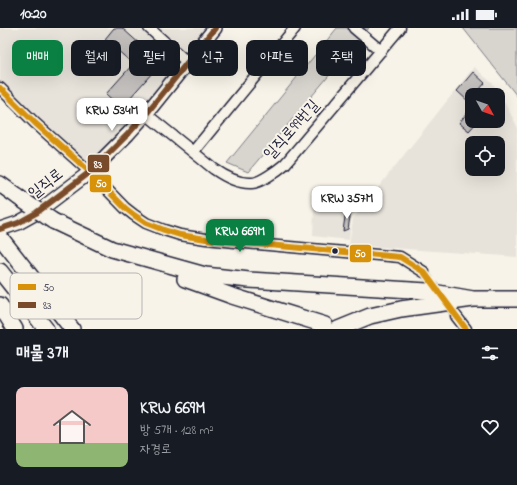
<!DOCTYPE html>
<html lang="ko">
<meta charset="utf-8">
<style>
:root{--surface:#171b24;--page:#242831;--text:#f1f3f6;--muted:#9ea1a6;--accent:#0b8043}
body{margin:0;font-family:"Indie Flower","Poor Story",sans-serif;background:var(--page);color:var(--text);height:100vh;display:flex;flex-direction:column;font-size:15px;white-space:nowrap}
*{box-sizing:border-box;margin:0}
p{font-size:13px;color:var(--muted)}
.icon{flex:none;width:22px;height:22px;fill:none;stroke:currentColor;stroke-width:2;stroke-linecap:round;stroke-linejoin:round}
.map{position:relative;height:301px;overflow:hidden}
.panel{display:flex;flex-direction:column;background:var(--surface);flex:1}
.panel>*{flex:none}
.hud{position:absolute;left:12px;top:12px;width:493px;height:36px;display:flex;gap:8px}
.needle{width:26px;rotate:130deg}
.fabs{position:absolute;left:465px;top:60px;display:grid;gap:8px}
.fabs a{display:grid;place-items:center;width:40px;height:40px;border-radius:8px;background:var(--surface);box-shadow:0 4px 16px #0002;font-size:20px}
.price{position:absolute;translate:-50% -34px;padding:0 9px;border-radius:8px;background:#fff;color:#222;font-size:13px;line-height:26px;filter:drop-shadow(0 1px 2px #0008)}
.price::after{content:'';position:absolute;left:50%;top:24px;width:12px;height:9px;margin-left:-6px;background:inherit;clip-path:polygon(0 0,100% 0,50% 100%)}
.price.active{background:var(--accent);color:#fff}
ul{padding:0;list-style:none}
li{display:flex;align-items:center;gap:12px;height:100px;padding:0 16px}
li span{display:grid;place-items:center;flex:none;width:112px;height:80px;border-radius:8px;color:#555}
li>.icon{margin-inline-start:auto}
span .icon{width:48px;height:48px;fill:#fffc;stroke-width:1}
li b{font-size:17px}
h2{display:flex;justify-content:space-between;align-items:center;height:48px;padding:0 16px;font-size:17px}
.tag{padding:0 14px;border-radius:8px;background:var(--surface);box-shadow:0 4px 16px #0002;font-size:14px;line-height:36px}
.tag.active{background:var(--accent);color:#fff}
.status{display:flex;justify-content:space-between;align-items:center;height:28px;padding:0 20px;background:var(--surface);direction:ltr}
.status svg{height:11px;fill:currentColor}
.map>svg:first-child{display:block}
.built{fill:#e7e3db;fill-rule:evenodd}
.green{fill:#d8d5cf;stroke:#7d7c85}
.building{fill:#c2bfbd;stroke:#22223b}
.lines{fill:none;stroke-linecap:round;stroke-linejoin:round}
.minor-tunnel{stroke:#ccc9c5;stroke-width:10;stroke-dasharray:10 5;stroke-linecap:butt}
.minor-casing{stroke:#22223b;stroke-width:13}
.major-casing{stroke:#22223b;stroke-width:16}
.highway-casing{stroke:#22223b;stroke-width:18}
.minor{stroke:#f7f3e8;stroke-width:10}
.major{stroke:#f7f3e8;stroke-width:13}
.highway{stroke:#f7f3e8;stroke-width:15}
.highway-bridge-casing{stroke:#22223b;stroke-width:18;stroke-linecap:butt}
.highway-bridge{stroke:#f7f3e8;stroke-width:15}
.bus-1-casing{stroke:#f7f3e8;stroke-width:9}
.bus-2-casing{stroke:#f7f3e8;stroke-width:9}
.bus-1{stroke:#d79209;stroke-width:6}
.bus-2{stroke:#7a4b2a;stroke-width:6}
.bus-dot{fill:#22223b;stroke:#f7f3e8;stroke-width:1.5}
.labels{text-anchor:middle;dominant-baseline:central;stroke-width:4;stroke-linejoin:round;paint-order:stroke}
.street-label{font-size:16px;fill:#22223b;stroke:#f7f3e8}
.key{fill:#f7f3e8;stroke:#b7b4b4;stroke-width:1}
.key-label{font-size:11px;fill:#22223b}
.line-badge{stroke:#f7f3e8;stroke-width:1.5}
.badge-label{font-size:11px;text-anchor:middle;font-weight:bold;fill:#fff}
</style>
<div class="status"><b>10:20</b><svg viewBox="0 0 49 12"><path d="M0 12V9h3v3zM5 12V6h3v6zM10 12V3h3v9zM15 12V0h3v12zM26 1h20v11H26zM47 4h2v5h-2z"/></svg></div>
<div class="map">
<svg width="517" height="301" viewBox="0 0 517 301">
<rect width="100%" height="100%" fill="#f7f3e8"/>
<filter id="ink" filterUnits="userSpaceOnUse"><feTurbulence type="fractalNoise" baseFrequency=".025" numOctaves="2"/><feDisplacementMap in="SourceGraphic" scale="8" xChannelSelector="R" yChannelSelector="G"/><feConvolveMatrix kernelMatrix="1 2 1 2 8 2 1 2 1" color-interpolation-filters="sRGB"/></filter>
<g filter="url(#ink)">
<!-- built -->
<path class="built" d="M0,0H215L90,144L0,60Z
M474,39L493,56L503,72L517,98V229L349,217L353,191ZM472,67H498V93H472ZM472,115H498V141H472Z
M314,180L352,181L349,212L313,208Z"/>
<!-- green -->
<path class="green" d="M337,0H369L248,144L227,135Z
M463,0H517V68Z"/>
<!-- building -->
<path class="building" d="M114,0H122L161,35L121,80L106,66L133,36L105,11Z
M473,44L485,55L475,67H472V70L469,74L457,63Z
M472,79V93H478L469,103L459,95Z
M346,182L351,183L348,201L343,203Z"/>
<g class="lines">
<!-- minor-tunnel -->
<path class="minor-tunnel" d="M424,244L456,288"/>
<!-- minor casing -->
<g class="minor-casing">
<path id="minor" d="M149,0L187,34
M354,0L381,23
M0,60L35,95L90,144L125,180L134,187L146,195L164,202L180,207L206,211L235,214L400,229L424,244
M146,86L214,141C224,148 238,156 252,155C260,155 278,142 285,136L400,0
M193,124L295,0
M456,288L466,301"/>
</g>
<!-- major casing -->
<g class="major-casing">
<path id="major" d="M0,201L18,195L36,185L90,144L128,106L146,86L215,0"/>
</g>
<!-- highway casing -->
<g class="highway-casing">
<path id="highway" d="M0,156L18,169
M53,193L112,221L205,247L249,252L427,263L473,271
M0,209L72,301
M0,243L46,301
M185,251L232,268L325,297
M0,277L15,301
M338,301L370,288L401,281L473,271H517"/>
</g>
<!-- minor -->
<use href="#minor" class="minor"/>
<!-- major -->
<use href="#major" class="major"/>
<!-- highway -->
<use href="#highway" class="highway"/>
<!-- highway-bridge casing -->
<g class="highway-bridge-casing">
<path id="highway-bridge" d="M18,169L53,193"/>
</g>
<!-- highway-bridge -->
<use href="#highway-bridge" class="highway-bridge"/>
<!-- bus-1 casing -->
<g class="bus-1-casing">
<path id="bus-1" d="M0,60L35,95L90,144L125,180L134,187L146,195L164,202L180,207L206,211L235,214L400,229L424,244L466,301"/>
</g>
<!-- bus-2 casing -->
<g class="bus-2-casing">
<path id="bus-2" d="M0,201L18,195L36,185L90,144L128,106L146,86L215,0"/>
</g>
<!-- bus-1 -->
<use href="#bus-1" class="bus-1"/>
<!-- bus-2 -->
<use href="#bus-2" class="bus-2"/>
</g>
</g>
<!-- markers -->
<circle class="bus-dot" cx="335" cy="223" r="3.5"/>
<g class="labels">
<!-- street labels -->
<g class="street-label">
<text transform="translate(292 102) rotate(-48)">일직로99번길</text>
<text transform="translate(46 156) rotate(-38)">일직로</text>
</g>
</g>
<!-- legend -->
<rect x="10" y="245" width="132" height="46" rx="6" class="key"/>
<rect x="18" y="256" width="18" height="6" fill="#d79209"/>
<rect x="18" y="274" width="18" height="6" fill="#7a4b2a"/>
<g class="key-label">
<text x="43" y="263">50</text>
<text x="43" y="281">83</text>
</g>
<g class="line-badge">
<rect x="87" y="126" width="23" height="19" rx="4" fill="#7a4b2a"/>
<rect x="89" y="146" width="23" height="19" rx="4" fill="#d79209"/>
<rect x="349" y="216" width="23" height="19" rx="4" fill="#d79209"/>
</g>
<g class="badge-label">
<text x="98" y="140">83</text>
<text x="101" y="159">50</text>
<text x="360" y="229">50</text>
</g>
</svg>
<div class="fabs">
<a><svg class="needle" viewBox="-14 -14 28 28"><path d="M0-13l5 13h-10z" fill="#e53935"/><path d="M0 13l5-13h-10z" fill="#9ea1a6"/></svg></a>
<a><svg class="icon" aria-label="locate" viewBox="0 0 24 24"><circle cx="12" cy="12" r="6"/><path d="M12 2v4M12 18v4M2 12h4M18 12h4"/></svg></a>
</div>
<b class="price" style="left:112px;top:104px">KRW 534M</b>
<b class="price" style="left:347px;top:192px">KRW 357M</b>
<b class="price active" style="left:240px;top:225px">KRW 669M</b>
<div class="hud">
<a class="tag active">매매</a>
<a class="tag">월세</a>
<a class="tag">필터</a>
<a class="tag">신규</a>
<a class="tag">아파트</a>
<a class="tag">주택</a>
</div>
</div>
<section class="panel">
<h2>매물 3개<svg class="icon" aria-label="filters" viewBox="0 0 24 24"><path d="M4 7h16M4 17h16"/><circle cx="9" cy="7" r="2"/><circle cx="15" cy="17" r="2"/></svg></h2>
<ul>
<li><span style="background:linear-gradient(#f6c9c9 70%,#8fb573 0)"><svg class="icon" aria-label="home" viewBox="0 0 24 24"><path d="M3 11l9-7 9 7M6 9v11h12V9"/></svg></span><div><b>KRW 669M</b><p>방 5개 · 128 m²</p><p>자경로</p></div><svg class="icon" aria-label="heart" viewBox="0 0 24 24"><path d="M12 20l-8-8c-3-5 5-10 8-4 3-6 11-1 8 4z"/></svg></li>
</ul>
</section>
